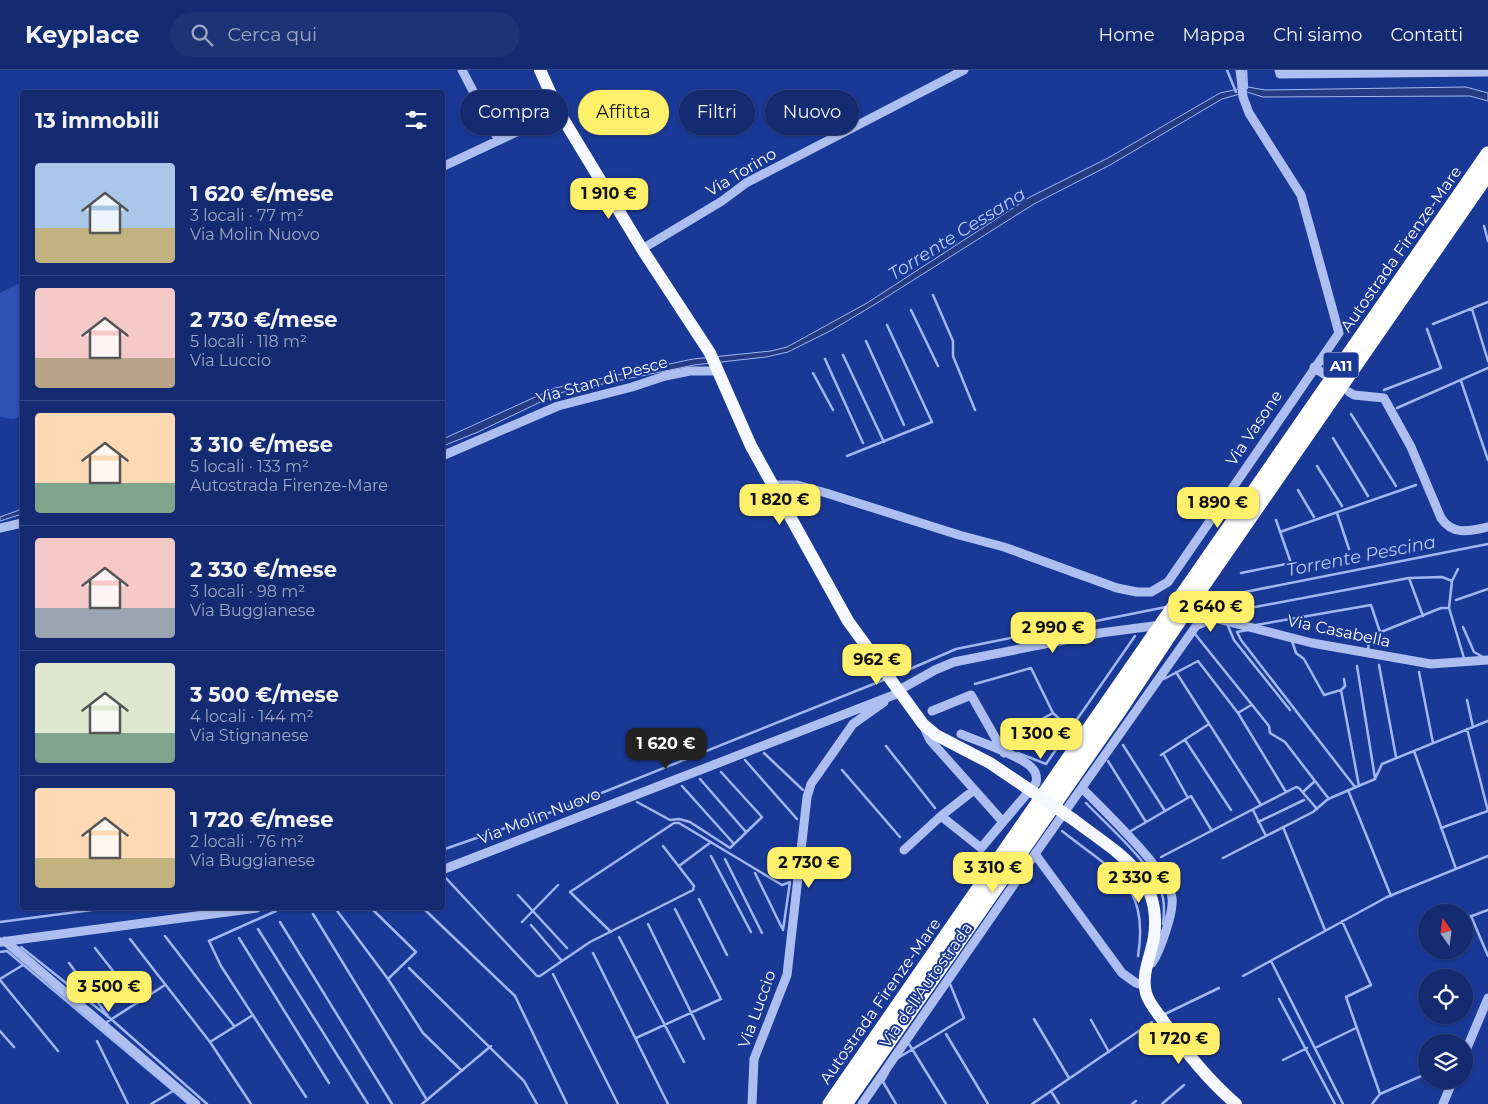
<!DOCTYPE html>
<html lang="it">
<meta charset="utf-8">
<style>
:root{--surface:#142b71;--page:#1d3376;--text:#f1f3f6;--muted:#9da7c3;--line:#334784;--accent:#fff06c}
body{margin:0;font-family:Montserrat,sans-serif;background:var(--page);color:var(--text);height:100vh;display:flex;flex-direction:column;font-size:19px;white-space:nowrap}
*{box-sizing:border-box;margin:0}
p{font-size:16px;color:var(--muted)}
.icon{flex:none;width:28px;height:28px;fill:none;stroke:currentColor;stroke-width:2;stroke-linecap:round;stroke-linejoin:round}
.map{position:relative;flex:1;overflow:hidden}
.panel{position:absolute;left:20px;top:20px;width:425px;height:820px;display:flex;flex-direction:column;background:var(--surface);border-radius:5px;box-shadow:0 1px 4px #0004,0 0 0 1px var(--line)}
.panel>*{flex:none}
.top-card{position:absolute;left:460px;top:20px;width:475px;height:45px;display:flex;gap:10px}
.needle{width:32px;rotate:346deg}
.fabs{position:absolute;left:1418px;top:834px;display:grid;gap:10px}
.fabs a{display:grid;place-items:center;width:55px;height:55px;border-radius:50%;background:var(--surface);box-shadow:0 1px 4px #0004,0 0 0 1px var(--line);font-size:25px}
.price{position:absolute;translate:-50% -42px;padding:0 11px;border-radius:10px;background:var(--accent);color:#111;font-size:16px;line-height:32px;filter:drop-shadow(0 1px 2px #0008)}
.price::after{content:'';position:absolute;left:50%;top:30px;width:15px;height:11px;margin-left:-8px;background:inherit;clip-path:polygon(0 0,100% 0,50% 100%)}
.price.current{background:#222;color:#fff}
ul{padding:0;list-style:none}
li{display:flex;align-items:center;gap:15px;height:125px;padding:0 15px}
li+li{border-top:1px solid var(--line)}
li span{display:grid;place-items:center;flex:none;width:140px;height:100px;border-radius:5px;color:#555}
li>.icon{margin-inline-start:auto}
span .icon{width:60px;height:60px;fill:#fffc;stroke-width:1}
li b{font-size:21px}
h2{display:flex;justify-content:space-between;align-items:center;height:60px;padding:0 15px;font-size:21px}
.pill{padding:0 18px;border-radius:22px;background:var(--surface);box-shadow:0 1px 4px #0004,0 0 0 1px var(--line);font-size:18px;line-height:45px}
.pill.current{background:var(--accent);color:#111}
header{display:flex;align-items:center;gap:30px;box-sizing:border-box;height:70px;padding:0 25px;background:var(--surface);border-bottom:1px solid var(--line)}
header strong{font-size:24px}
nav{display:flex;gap:28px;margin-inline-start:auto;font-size:18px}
.search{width:350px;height:45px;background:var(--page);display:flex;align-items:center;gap:12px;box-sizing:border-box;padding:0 18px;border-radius:28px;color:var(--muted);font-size:19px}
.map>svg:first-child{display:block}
.green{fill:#2d51b4}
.water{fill:#253c84;stroke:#a0b7f2}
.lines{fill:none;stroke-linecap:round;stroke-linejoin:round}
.stream{stroke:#a0b7f2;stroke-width:2.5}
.minor{stroke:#adbff0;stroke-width:9}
.major{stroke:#f6f8ff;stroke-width:12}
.highway{stroke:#fff;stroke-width:15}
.major-bridge{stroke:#f6f8ff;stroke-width:12}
.highway-bridge{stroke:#fff;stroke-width:15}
.labels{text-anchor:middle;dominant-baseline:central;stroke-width:4;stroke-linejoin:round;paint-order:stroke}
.shield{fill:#1a3997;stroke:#bac4e0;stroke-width:1}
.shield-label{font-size:15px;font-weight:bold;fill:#fff}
.street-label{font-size:16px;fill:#fff;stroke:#1a3997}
.water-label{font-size:18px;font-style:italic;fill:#b9caf7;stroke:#1a3997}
</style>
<header>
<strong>Keyplace</strong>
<div class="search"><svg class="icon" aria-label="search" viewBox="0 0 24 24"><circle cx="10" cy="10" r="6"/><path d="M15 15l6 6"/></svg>Cerca qui</div>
<nav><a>Home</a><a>Mappa</a><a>Chi siamo</a><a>Contatti</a></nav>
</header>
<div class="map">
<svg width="1488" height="1034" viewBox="0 0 1488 1034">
<rect width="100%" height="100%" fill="#1a3997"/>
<!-- green -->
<path class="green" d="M22,212V346L14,349L0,347V223Z"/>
<!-- water -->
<path class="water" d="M1248,17L1265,20L1466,17L1488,23V31L1470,26L1263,27L1247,22L1222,29L1110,95L1034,134L877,233L832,260L788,282L766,287L694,295L559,323L478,362L443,376V369L555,318L693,289L771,281L787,277L867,233L1030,127L1108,88L1220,23Z
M22,439V444L0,451V447Z"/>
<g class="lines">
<!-- stream -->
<path class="stream" d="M1227,0L1236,22
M1246,0L1247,18
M1484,156L1488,171
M933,225L953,271V286L975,340
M1472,239L1488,291
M911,240L938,296
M1433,254L1488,232
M866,271L904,355
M843,285L884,372
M825,289L863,373
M813,303L833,340
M1461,311L1488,390
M1384,320L1441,298L1427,259
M1397,338L1488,298
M1351,344L1396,416
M1333,368L1368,426
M847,386L932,352L887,255
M1317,396L1342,436
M1298,420L1314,447
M1337,443L1349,479
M1280,462L1416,415
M1458,499L1452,511L1449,538L1464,588
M1241,503L1291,493L1276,450
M1409,508L1423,546
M1456,530L1488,519
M1199,531L1488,474
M1218,544L1409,508L1442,507L1452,511
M1256,555L1371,535L1380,562
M1228,556L1234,570L1290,640
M1463,557L1474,582L1483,587
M1248,560L1237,562L1241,570L1355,717
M1195,564L1269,656L1270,663L1285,672L1315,711
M1292,571L1296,583L1304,589L1324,625L1341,620L1345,616L1344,609
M1368,581L1369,569L1376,564L1441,538H1449
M1379,595L1396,687
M1357,596L1375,708
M1176,602L1261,735
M1419,602L1433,673
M894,606L956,579L1166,537
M1164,609L1198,591L1238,643L1286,722
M975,614L1031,598L1053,643L1069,658
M1341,620L1359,716
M1467,630L1473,657
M1238,643L1251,635
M1467,659L1488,741
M1003,670L1053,643
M1185,670L1231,740
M1123,675L1165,741
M886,676L935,738
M1414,681L1456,799
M764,683L803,720
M1018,683L1046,694L1135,566
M1161,685L1209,654
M1164,685L1188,728
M745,690L797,749
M1108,691L1146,752
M842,700L900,767
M700,709L746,762
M682,716L734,774
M1348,720L1391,826
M1303,722L1315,711L1329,729
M637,732L670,750L679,749L690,752L730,778L762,747L721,702
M1086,733C1108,756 1156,797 1163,828C1165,837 1164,845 1163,854
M1253,740L1266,766
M1258,752L1304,730
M1283,757L1325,860
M1441,758L1488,741
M1062,761C1113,802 1150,813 1138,886
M1129,762L1191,726L1212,761
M442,780L569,736L886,609
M711,786L751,862
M1161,787L1296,717L1299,718L1317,739
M1223,788L1313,742L1328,729L1375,709L1382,694L1488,651
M725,789L762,863
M679,796L711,772
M755,803L782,858
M444,806L537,906H540L590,872L693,820L694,816L663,776
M518,825L567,878
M699,829L727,885
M335,838L388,909L423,963L462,1001
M371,838L416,882L388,909
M423,838L515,926L567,1034
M675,839L720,927
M276,841L209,871L221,896L306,1027
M313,844L427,1030
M1471,846L1488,886
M1464,849L1488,840
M1342,851L1371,915L1346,927L1380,1024
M0,852L107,838
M280,852L392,1034
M522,852L558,815
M648,854L704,969
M531,855L562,891
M258,859L368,1034
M611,862L570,822L674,753H679L782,815L790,812L783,860
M165,866L234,956
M619,867L684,992
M239,868L329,1013
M130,869L210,972L251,1034
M21,877L111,949L207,1034
M95,878L138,933
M0,882L7,881L189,1034
M593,883L668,1034
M1271,891L1343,1034
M69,893L108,946
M409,898L524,1011L537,1034
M553,904L618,1034
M1243,906L1387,827L1488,786
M0,909L23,895
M0,910L58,981
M1279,929L1335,1034
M1165,944L1219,918
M1034,949L1069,1008
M1091,950L1109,982
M107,952L165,915
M0,961L14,977
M946,964L988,1034
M636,968L721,929
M97,971L128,1034
M210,972L253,945
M909,974L946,1034
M1315,978L1356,958
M898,988L964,948L950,914
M1283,990L1307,978
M888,1003L883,1012L896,1034
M1051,1021L1059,1034
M151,1034L173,1021
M422,1034L491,976
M1032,1034L1152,952
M1132,1034L1136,1031
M1162,1034L1184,1015
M1372,1034L1380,1024L1426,1004"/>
<!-- minor -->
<path class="minor" d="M462,0L498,69
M1279,0L1280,4L1488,2
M442,97L559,42
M642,179L722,131L746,113L964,0
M1314,297L1324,304
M1349,322L1354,325L1384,328L1411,377L1441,448C1453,466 1470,461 1488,457
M442,386L558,336L632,317L665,306L690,301H719
M772,415H797L826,423L959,465L1004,477L1117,518L1137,522H1151L1168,512L1339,263L1301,125L1249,43L1243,27L1240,0
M0,458L22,453
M896,619H901L935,600L954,592L1100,563L1161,555
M932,641L971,625L1004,683
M924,657L930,670L1003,752L981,778L941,746
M961,664C977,671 1022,686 1032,698C1036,702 1037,708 1036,713L1003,752
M1083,719C1103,740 1169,801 1172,828C1174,842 1160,881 1152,893
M904,780L941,746L974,720
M1035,784L1196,556L1214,548L1312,573L1431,594L1488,590
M442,800L899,623
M5,871L196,1034
M0,872L257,838
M1464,985L1488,928
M752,1034L754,989L787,905L807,727L811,714L853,654L884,632
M862,1034L1035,784L1122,903L1136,913L1145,916
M1443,1034L1453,1010"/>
<!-- major -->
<path class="major" d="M540,0L559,42L642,179L710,283L751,376L848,551L923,654L936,665L990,693L1024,716
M1074,750C1117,783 1163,805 1154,867C1151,886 1141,904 1146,923C1149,934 1158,943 1164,952C1186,982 1208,1010 1236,1034"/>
<!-- highway -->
<path class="highway" d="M1195,507L1488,84
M1205,512L1488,103
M830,1034L1153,567
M845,1034L1116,645L1165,571"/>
<!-- major-bridge -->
<path class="major-bridge" d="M1024,716L1074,750"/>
<!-- highway-bridge -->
<path class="highway-bridge" d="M1153,567L1195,507
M1165,571L1205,512"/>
</g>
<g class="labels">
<!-- shield labels -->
<rect class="shield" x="1323.5" y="282.5" width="35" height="25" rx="4"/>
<g class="shield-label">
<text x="1341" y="295">A11</text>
</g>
<!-- street labels -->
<g class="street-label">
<text transform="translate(741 102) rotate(-31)">Via Torino</text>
<text transform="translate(1401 179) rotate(-55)">Autostrada Firenze-Mare</text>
<text transform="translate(602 310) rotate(-16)">Via Stan di Pesce</text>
<text transform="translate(1254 358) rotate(-56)">Via Vasone</text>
<text transform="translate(1339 561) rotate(12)">Via Casabella</text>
<text transform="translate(539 746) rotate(-21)">Via Molin Nuovo</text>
<text transform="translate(926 915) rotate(-55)">Via dell'Autostrada</text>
<text transform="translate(880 931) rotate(-55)">Autostrada Firenze-Mare</text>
<text transform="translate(757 939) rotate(-70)">Via Luccio</text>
</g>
<!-- water labels -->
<g class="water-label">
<text transform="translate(957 164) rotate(-32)">Torrente Cessana</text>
<text transform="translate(1361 486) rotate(-11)">Torrente Pescina</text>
</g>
</g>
</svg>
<div class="fabs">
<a><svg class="needle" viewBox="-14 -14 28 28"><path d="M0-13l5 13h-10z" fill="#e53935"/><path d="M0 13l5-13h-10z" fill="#9da7c3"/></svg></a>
<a><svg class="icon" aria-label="locate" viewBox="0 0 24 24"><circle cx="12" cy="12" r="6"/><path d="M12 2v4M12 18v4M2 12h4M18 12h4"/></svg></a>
<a><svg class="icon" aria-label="layers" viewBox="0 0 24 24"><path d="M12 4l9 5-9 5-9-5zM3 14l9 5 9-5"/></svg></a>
</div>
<b class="price" style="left:609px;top:150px">1 910 €</b>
<b class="price" style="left:780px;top:456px">1 820 €</b>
<b class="price" style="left:1218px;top:459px">1 890 €</b>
<b class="price" style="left:1211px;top:563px">2 640 €</b>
<b class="price" style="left:1053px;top:584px">2 990 €</b>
<b class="price" style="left:877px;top:616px">962 €</b>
<b class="price" style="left:1041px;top:690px">1 300 €</b>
<b class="price current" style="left:666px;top:700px">1 620 €</b>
<b class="price" style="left:809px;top:819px">2 730 €</b>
<b class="price" style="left:993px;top:824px">3 310 €</b>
<b class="price" style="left:1139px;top:834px">2 330 €</b>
<b class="price" style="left:109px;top:943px">3 500 €</b>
<b class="price" style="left:1179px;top:995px">1 720 €</b>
<div class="top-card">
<a class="pill">Compra</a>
<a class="pill current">Affitta</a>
<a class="pill">Filtri</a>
<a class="pill">Nuovo</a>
</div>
<section class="panel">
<h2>13 immobili<svg class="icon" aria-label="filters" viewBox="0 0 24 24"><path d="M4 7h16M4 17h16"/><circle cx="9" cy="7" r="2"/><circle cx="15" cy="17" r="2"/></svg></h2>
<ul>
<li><span style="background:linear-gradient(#a9c7e8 65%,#c2b280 0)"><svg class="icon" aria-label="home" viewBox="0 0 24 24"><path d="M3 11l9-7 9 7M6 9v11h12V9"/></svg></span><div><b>1 620 €/mese</b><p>3 locali · 77 m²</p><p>Via Molin Nuovo</p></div></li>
<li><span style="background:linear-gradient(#f6c9c9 70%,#b9a48a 0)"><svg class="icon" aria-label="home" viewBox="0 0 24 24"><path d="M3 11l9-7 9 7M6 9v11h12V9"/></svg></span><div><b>2 730 €/mese</b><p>5 locali · 118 m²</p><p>Via Luccio</p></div></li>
<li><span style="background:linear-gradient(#ffd9b3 70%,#7fa58c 0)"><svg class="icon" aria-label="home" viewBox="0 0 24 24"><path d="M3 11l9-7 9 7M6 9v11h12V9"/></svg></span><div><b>3 310 €/mese</b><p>5 locali · 133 m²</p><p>Autostrada Firenze-Mare</p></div></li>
<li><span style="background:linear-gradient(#f6c9c9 70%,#9aa5b1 0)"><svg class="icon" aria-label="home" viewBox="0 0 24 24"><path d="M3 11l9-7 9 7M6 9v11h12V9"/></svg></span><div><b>2 330 €/mese</b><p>3 locali · 98 m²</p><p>Via Buggianese</p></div></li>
<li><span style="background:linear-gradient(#dfe7d0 70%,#7fa58c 0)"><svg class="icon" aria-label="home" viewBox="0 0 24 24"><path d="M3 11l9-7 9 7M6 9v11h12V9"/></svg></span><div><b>3 500 €/mese</b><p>4 locali · 144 m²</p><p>Via Stignanese</p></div></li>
<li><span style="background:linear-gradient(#ffd9b3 70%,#c2b280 0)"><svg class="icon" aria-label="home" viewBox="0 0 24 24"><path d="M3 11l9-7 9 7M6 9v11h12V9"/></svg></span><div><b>1 720 €/mese</b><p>2 locali · 76 m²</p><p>Via Buggianese</p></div></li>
</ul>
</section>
</div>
